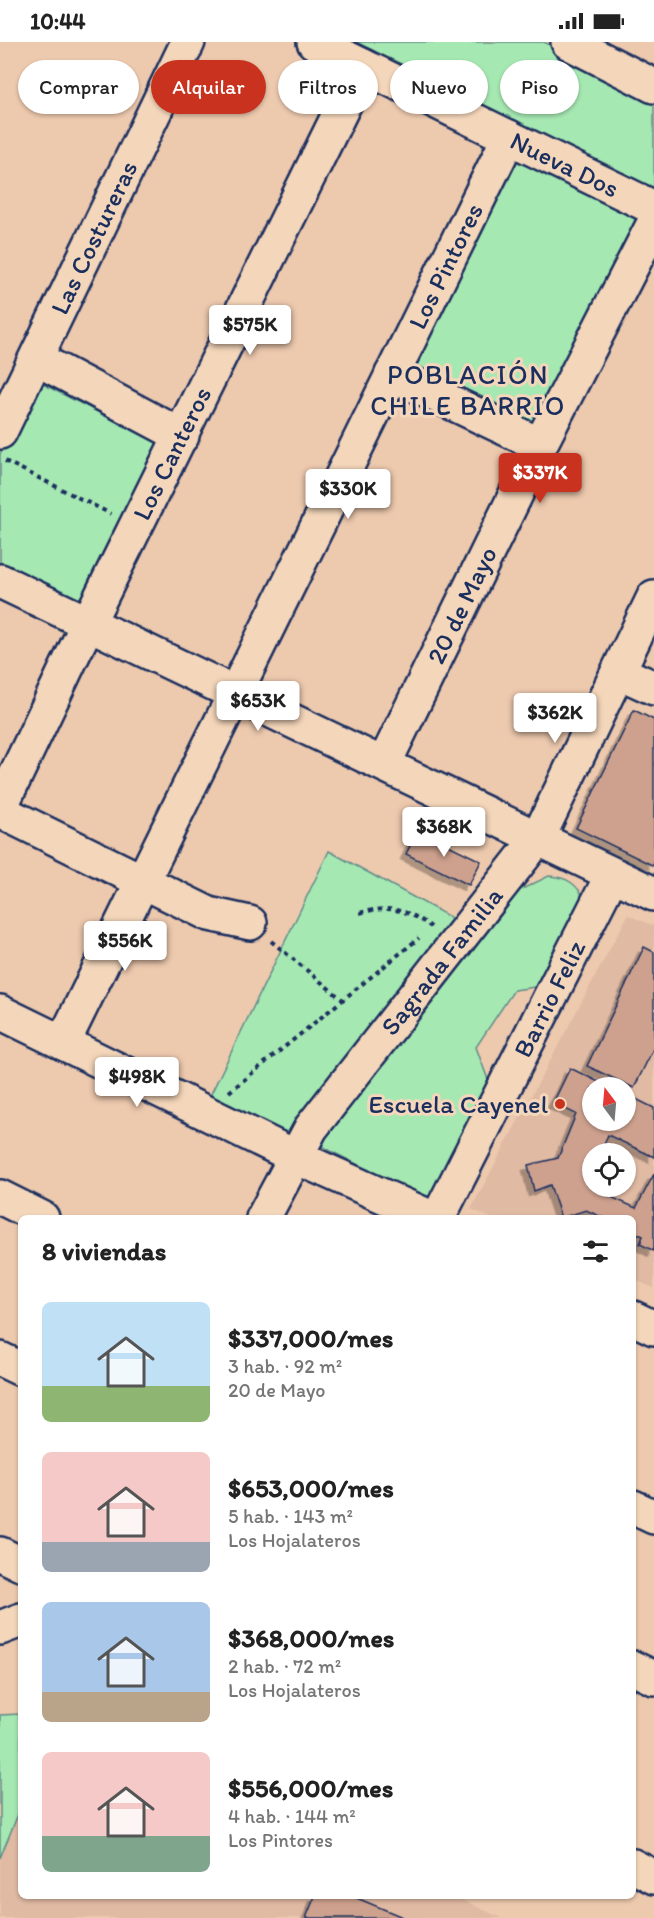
<!DOCTYPE html>
<html lang="es">
<meta charset="utf-8">
<style>
:root{--surface:#fff;--page:#f2f2f2;--text:#222;--muted:#767676;--accent:#c8321e}
body{margin:0;font-family:Itim,sans-serif;background:var(--page);color:var(--text);height:100vh;display:flex;flex-direction:column;font-size:22px;white-space:nowrap}
*{box-sizing:border-box;margin:0}
p{font-size:20px;color:var(--muted)}
.icon{flex:none;width:33px;height:33px;fill:none;stroke:currentColor;stroke-width:2;stroke-linecap:round;stroke-linejoin:round}
.map{position:relative;flex:1;overflow:hidden}
.panel{position:absolute;left:18px;top:1173px;width:618px;height:684px;display:flex;flex-direction:column;background:var(--surface);border-radius:9px;box-shadow:0 2px 4px #0004}
.panel>*{flex:none}
.guide{position:absolute;left:18px;top:18px;width:618px;height:54px;display:flex;gap:12px}
.needle{width:39px;rotate:344deg}
.tools{position:absolute;left:582px;top:1035px;display:grid;gap:12px}
.tools a{display:grid;place-items:center;width:54px;height:54px;border-radius:50%;background:var(--surface);box-shadow:0 2px 4px #0004;font-size:30px}
.price{position:absolute;translate:-50% -51px;padding:0 14px;border-radius:6px;background:#fff;color:#222;font-size:20px;line-height:39px;filter:drop-shadow(0 2px 3px #0008)}
.price::after{content:'';position:absolute;left:50%;top:36px;width:18px;height:14px;margin-left:-9px;background:inherit;clip-path:polygon(0 0,100% 0,50% 100%)}
.price.selected{background:var(--accent);color:#fff}
ul{padding:0;list-style:none}
li{display:flex;align-items:center;gap:18px;height:150px;padding:0 24px}
li span{display:grid;place-items:center;flex:none;width:168px;height:120px;border-radius:9px;color:#555}
li>.icon{margin-inline-start:auto}
span .icon{width:72px;height:72px;fill:#fffc;stroke-width:1}
li b{font-size:26px}
h2{display:flex;justify-content:space-between;align-items:center;height:72px;padding:0 24px;font-size:26px}
.pill{padding:0 21px;border-radius:27px;background:var(--surface);box-shadow:0 2px 4px #0004;font-size:21px;line-height:54px}
.pill.selected{background:var(--accent);color:#fff}
.status{display:flex;justify-content:space-between;align-items:center;height:42px;padding:0 30px;background:var(--surface);direction:ltr}
.status svg{height:16px;fill:currentColor}
.map>svg:first-child{display:block}
.built{fill:#e0baa3;fill-rule:evenodd}
.green{fill:#a6e8b2;stroke:#608c88;stroke-width:1.5}
.building{fill:#cea18e;stroke:#1b2f5e;stroke-width:1.5;filter:url(#shadow)}
.lines{fill:none;stroke-linecap:round;stroke-linejoin:round}
.minor-casing{stroke:#1b2f5e;stroke-width:38}
.path{stroke:#1b2f5e;stroke-width:4;stroke-dasharray:4.5 4.5;stroke-linecap:butt}
.minor{stroke:#f4d6ba;stroke-width:33}
.poi-dot{fill:#c8321e;stroke:#f4d6ba;stroke-width:2}
.labels{text-anchor:middle;dominant-baseline:central;stroke-width:6;stroke-linejoin:round;paint-order:stroke}
.street-label{font-size:26px;fill:#1b2f5e;stroke:#f4d6ba}
.poi-label{font-size:26px;fill:#1b2f5e;stroke:#f4d6ba;text-anchor:end}
.neighbourhood-label{font-size:27px;letter-spacing:1.5px;fill:#1b2f5e;stroke:#f4d6ba}
</style>
<div class="status"><b>10:44</b><svg viewBox="0 0 49 12"><path d="M0 12V9h3v3zM5 12V6h3v6zM10 12V3h3v9zM15 12V0h3v12zM26 1h20v11H26zM47 4h2v5h-2z"/></svg></div>
<div class="map">
<svg width="654" height="1876" viewBox="0 0 654 1876">
<defs>
<filter id="shadow"><feDropShadow dx="-5.5" dy="5.5" stdDeviation="0" flood-color="#0004"/></filter>
</defs>
<rect width="100%" height="100%" fill="#edc9ae"/>
<filter id="ink" filterUnits="userSpaceOnUse"><feTurbulence type="fractalNoise" baseFrequency=".0167" numOctaves="2"/><feDisplacementMap in="SourceGraphic" scale="12" xChannelSelector="R" yChannelSelector="G"/><feConvolveMatrix kernelMatrix="1 2 1 2 8 2 1 2 1" color-interpolation-filters="sRGB"/></filter>
<g filter="url(#ink)">
<!-- built -->
<path class="built" d="M628,873L654,884V1246L633,1237V1176H491L471,1167ZM592,1046H626V1078H592ZM592,1112H626V1144H592Z
M21,1765V1854H454L501,1876H0V1816Z"/>
<!-- green -->
<path class="green" d="M341,0H544L654,54V154Z
M512,110L643,175L534,391L405,326Z
M35,338L166,405L85,567L0,527V412Z
M329,809L457,879L291,1091L286,1092L209,1056Z
M549,834C567,835 578,842 585,859L542,944L514,948L476,1005L491,1046L433,1161L321,1104L322,1095L433,960L518,849Z
M21,1672V1765L0,1816V1673Z"/>
<!-- building -->
<path class="building" d="M634,668L654,678V824L576,786Z
M418,788L481,819L469,843L406,812Z
M644,905L654,910V1005L634,1046L587,1024Z
M570,1026L611,1046H592V1078H626V1052L654,1066V1115L608,1093L599,1112H592L590,1133L595,1148L636,1166L654,1132V1209L640,1202L643,1194L633,1190V1176H604L586,1168L561,1176L550,1143L534,1149L528,1123L558,1116L576,1072L553,1061Z
M315,1854H352L405,1876H306Z"/>
<g class="lines">
<!-- minor casing -->
<g class="minor-casing">
<g id="minor">
<path id="s1" d="M314,0L654,166"/>
<path d="M568,0L654,44"/>
<path d="M37,317L182,394"/>
<path d="M392,332L540,403"/>
<path id="s2" d="M0,390L188,0"/>
<path d="M0,539L654,852"/>
<path d="M619,630L654,646"/>
<path id="s3" d="M384,722L540,403L654,181"/>
<path id="s4" d="M0,766L88,581L363,24"/>
<path d="M0,769L209,872L250,881"/>
<path d="M0,970L296,1115L432,1176"/>
<path id="s5" d="M63,1001L509,95"/>
<path d="M0,1155L42,1176"/>
<path id="s6" d="M263,1176L311,1086L538,796L654,555"/>
<path id="s7" d="M438,1176L612,833"/>
<path d="M633,1276L654,1286"/>
<path d="M0,1317L21,1327"/>
<path d="M633,1465L654,1475"/>
<path d="M0,1512L21,1522"/>
<path d="M0,1586L21,1578"/>
<path d="M633,1626L654,1636"/>
<path d="M633,1824L654,1835"/>
</g>
</g>
<!-- path -->
<path class="path" d="M5,419L111,472
M360,871C388,863 408,867 431,885
M271,899L343,958
M229,1050L419,896"/>
<!-- minor -->
<use href="#minor" class="minor"/>
</g>
</g>
<!-- markers -->
<circle class="poi-dot" cx="560" cy="1062" r="6"/>
<g class="labels">
<!-- street labels -->
<g class="street-label">
<text stroke="none"><textPath href="#s1" startOffset="279">Nueva Dos</textPath></text>
<text stroke="none"><textPath href="#s2" startOffset="216">Las Costureras</textPath></text>
<text stroke="none"><textPath href="#s5" startOffset="866">Los Pintores</textPath></text>
<text stroke="none"><textPath href="#s4" startOffset="394">Los Canteros</textPath></text>
<text stroke="none"><textPath href="#s3" startOffset="177">20 de Mayo</textPath></text>
<text stroke="none"><textPath href="#s6" startOffset="314">Sagrada Familia</textPath></text>
<text stroke="none"><textPath href="#s7" startOffset="246">Barrio Feliz</textPath></text>
</g>
<!-- poi labels -->
<g class="poi-label">
<text x="548" y="1062">Escuela Cayenel</text>
</g>
<!-- neighbourhood labels -->
<g class="neighbourhood-label">
<text x="468" y="332">POBLACIÓN<tspan x="468" dy="31">CHILE BARRIO</tspan></text>
</g>
</g>
</svg>
<div class="tools">
<a><svg class="needle" viewBox="-14 -14 28 28"><path d="M0-13l5 13h-10z" fill="#e53935"/><path d="M0 13l5-13h-10z" fill="#767676"/></svg></a>
<a><svg class="icon" aria-label="locate" viewBox="0 0 24 24"><circle cx="12" cy="12" r="6"/><path d="M12 2v4M12 18v4M2 12h4M18 12h4"/></svg></a>
</div>
<b class="price" style="left:250px;top:314px">$575K</b>
<b class="price selected" style="left:540px;top:462px">$337K</b>
<b class="price" style="left:348px;top:478px">$330K</b>
<b class="price" style="left:258px;top:690px">$653K</b>
<b class="price" style="left:555px;top:702px">$362K</b>
<b class="price" style="left:444px;top:816px">$368K</b>
<b class="price" style="left:125px;top:930px">$556K</b>
<b class="price" style="left:137px;top:1066px">$498K</b>
<div class="guide">
<a class="pill">Comprar</a>
<a class="pill selected">Alquilar</a>
<a class="pill">Filtros</a>
<a class="pill">Nuevo</a>
<a class="pill">Piso</a>
</div>
<section class="panel">
<h2>8 viviendas<svg class="icon" aria-label="filters" viewBox="0 0 24 24"><path d="M4 7h16M4 17h16"/><circle cx="9" cy="7" r="2"/><circle cx="15" cy="17" r="2"/></svg></h2>
<ul>
<li><span style="background:linear-gradient(#bfe0f5 70%,#8fb573 0)"><svg class="icon" aria-label="home" viewBox="0 0 24 24"><path d="M3 11l9-7 9 7M6 9v11h12V9"/></svg></span><div><b>$337,000/mes</b><p>3 hab. · 92 m²</p><p>20 de Mayo</p></div></li>
<li><span style="background:linear-gradient(#f6c9c9 75%,#9aa5b1 0)"><svg class="icon" aria-label="home" viewBox="0 0 24 24"><path d="M3 11l9-7 9 7M6 9v11h12V9"/></svg></span><div><b>$653,000/mes</b><p>5 hab. · 143 m²</p><p>Los Hojalateros</p></div></li>
<li><span style="background:linear-gradient(#a9c7e8 75%,#b9a48a 0)"><svg class="icon" aria-label="home" viewBox="0 0 24 24"><path d="M3 11l9-7 9 7M6 9v11h12V9"/></svg></span><div><b>$368,000/mes</b><p>2 hab. · 72 m²</p><p>Los Hojalateros</p></div></li>
<li><span style="background:linear-gradient(#f6c9c9 70%,#7fa58c 0)"><svg class="icon" aria-label="home" viewBox="0 0 24 24"><path d="M3 11l9-7 9 7M6 9v11h12V9"/></svg></span><div><b>$556,000/mes</b><p>4 hab. · 144 m²</p><p>Los Pintores</p></div></li>
</ul>
</section>
</div>
